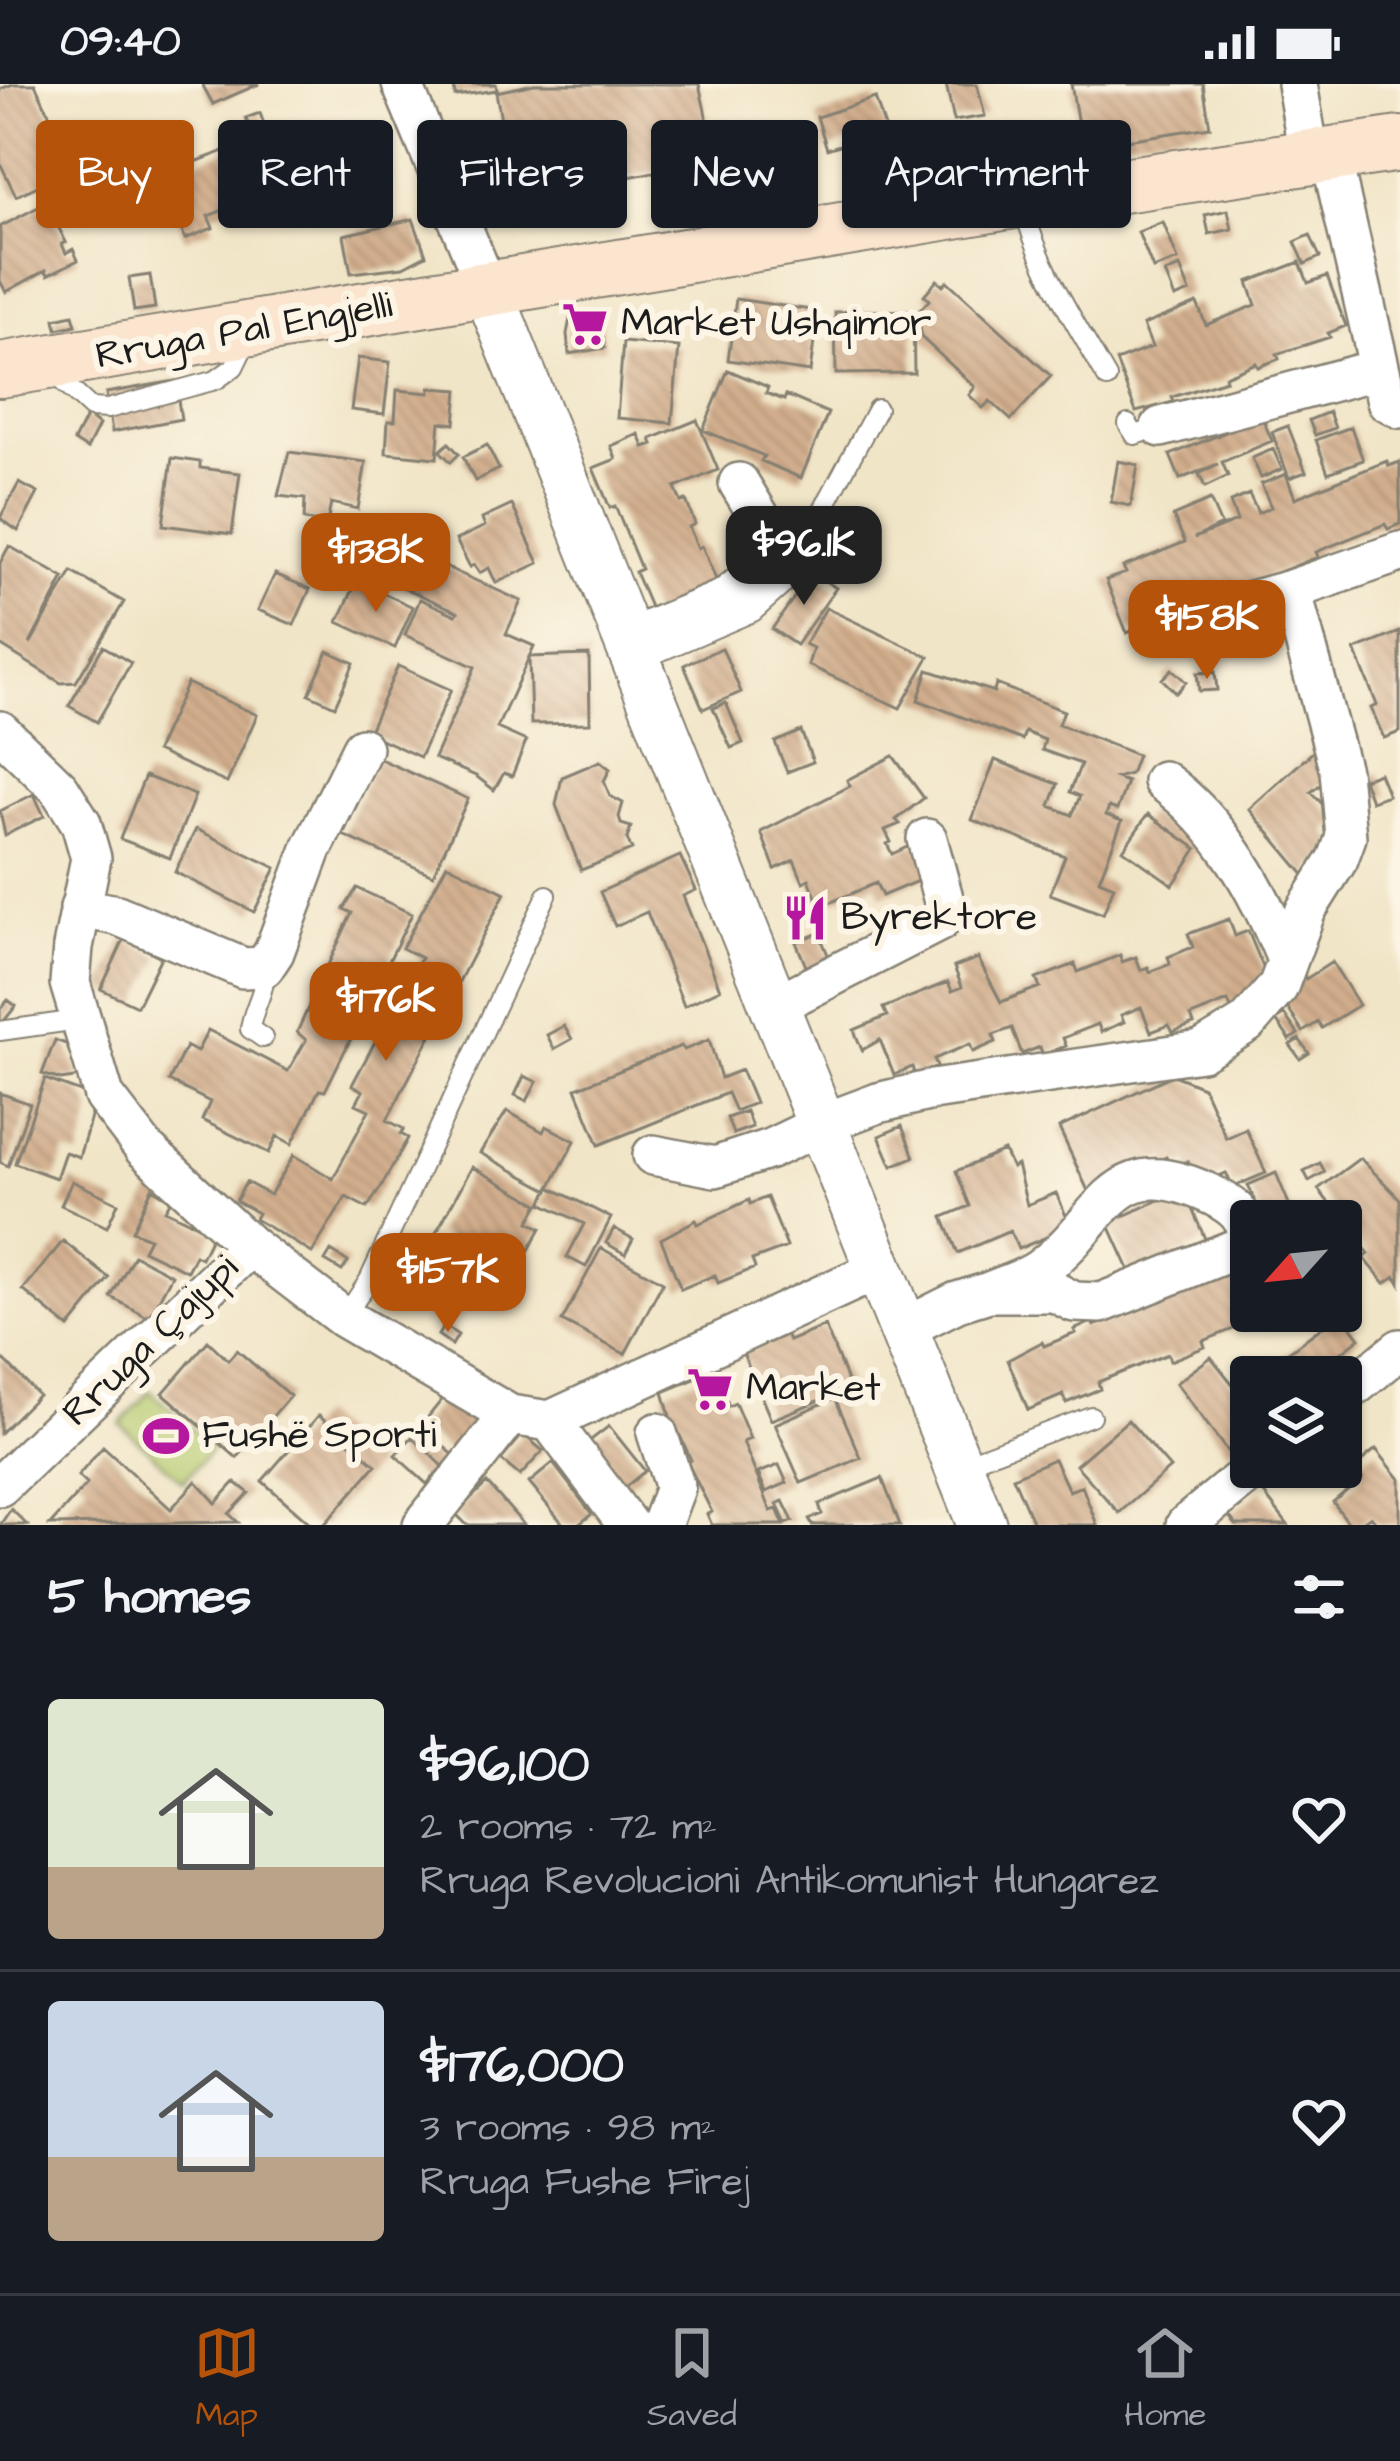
<!DOCTYPE html>
<meta charset="utf-8">
<style>
:root{--surface:#171b24;--page:#242831;--text:#f1f3f6;--muted:#9ea1a6;--line:#363941;--accent:#b45309}
body{margin:0;font-family:"Architects Daughter",sans-serif;background:var(--page);color:var(--text);height:100vh;display:flex;flex-direction:column;font-size:45px;white-space:nowrap}
*{box-sizing:border-box;margin:0}
p{font-size:39px;color:var(--muted)}
.icon{flex:none;width:66px;height:66px;fill:none;stroke:currentColor;stroke-width:2;stroke-linecap:round;stroke-linejoin:round}
.map{position:relative;height:1441px;overflow:hidden}
.sheet{display:flex;flex-direction:column;background:var(--surface);flex:1}
.sheet>*{flex:none}
.guide{position:absolute;left:36px;top:36px;width:1329px;height:108px;display:flex;gap:24px}
.needle{width:78px;rotate:243deg}
.fabs{position:absolute;left:1230px;top:1116px;display:grid;gap:24px}
.fabs a{display:grid;place-items:center;width:132px;height:132px;border-radius:12px;background:var(--surface);box-shadow:0 3px 9px #0004;font-size:60px}
.price{position:absolute;translate:-50% -102px;padding:0 27px;border-radius:24px;background:var(--accent);color:#fff;font-size:39px;line-height:78px;filter:drop-shadow(0 3px 6px #0008)}
.price::after{content:'';position:absolute;left:50%;top:72px;width:36px;height:27px;margin-left:-18px;background:inherit;clip-path:polygon(0 0,100% 0,50% 100%)}
.price.selected{background:#222;color:#fff}
ul{padding:0;list-style:none}
li{display:flex;align-items:center;gap:36px;height:300px;padding:0 48px}
li+li{border-top:3px solid var(--line)}
li span{display:grid;place-items:center;flex:none;width:336px;height:240px;border-radius:12px;color:#555}
li>.icon{margin-inline-start:auto}
span .icon{width:144px;height:144px;fill:#fffc;stroke-width:1}
li b{font-size:51px}
h2{display:flex;justify-content:space-between;align-items:center;height:144px;padding:0 48px;font-size:51px}
.tag{padding:0 42px;border-radius:12px;background:var(--surface);box-shadow:0 3px 9px #0004;font-size:42px;line-height:108px}
.tag.selected{background:var(--accent);color:#fff}
.status{display:flex;justify-content:space-between;align-items:center;height:84px;padding:0 60px;background:var(--surface);direction:ltr}
.status svg{height:33px;fill:currentColor}
.tabs{display:flex;justify-content:space-around;align-items:center;height:168px;border-top:3px solid var(--line);background:var(--surface);font-size:33px;color:var(--muted)}
.tabs a{display:grid;justify-items:center;gap:6px}
.tabs .selected{color:var(--accent)}
.map>svg:first-child{display:block}
.pitch{fill:#b6cb70;stroke:#697446;stroke-width:3}
.building{fill:url(#building-back-hatch)}
.lines{fill:none;stroke-linecap:round;stroke-linejoin:round}
.service-casing{stroke:#868072;stroke-width:22}
.minor-casing{stroke:#868072;stroke-width:44}
.tertiary-casing{stroke:#868072;stroke-width:52}
.secondary-casing{stroke:#868072;stroke-width:58}
.service{stroke:#fff;stroke-width:18}
.minor{stroke:#fff;stroke-width:39}
.tertiary{stroke:#fff;stroke-width:48}
.secondary{stroke:#fbe5cf;stroke-width:54}
.labels{text-anchor:middle;dominant-baseline:central;stroke-width:12;stroke-linejoin:round;paint-order:stroke}
.poi-label{font-size:39px;fill:#1c1c1c;stroke:#fcf5e5;text-anchor:start}
.street-label{font-size:39px;fill:#1c1c1c;stroke:#fcf5e5}
</style>
<div class="status"><b>09:40</b><svg viewBox="0 0 49 12"><path d="M0 12V9h3v3zM5 12V6h3v6zM10 12V3h3v9zM15 12V0h3v12zM26 1h20v11H26zM47 4h2v5h-2z"/></svg></div>
<div class="map">
<svg width="1400" height="1441" viewBox="0 0 1400 1441">
<defs>
<pattern id="building-back-hatch" width="6" height="6" patternUnits="userSpaceOnUse" patternTransform="scale(3)"><rect width="6" height="6" fill="#d2ae8d"/><path d="M-1 5l2 2M0 0l6 6M5-1l2 2" fill="none" stroke="#b49579"/></pattern>
</defs>
<rect width="100%" height="100%" fill="#fcf5e5"/>
<filter id="ink" filterUnits="userSpaceOnUse"><feTurbulence type="fractalNoise" baseFrequency=".00833" numOctaves="2"/><feDisplacementMap in="SourceGraphic" scale="24" xChannelSelector="R" yChannelSelector="G"/><feConvolveMatrix kernelMatrix="1 2 1 2 8 2 1 2 1" color-interpolation-filters="sRGB"/></filter>
<filter id="wash" filterUnits="userSpaceOnUse"><feTurbulence type="fractalNoise" baseFrequency=".004" numOctaves="4" result="noise"/><feDisplacementMap in="SourceGraphic" scale="48" xChannelSelector="R" yChannelSelector="G"/><feGaussianBlur stdDeviation="2.7" result="paint"/><feColorMatrix in="noise" values="0 0 0 0 0 0 0 0 0 0 0 0 0 0 0 0 0 1.4 0 .05"/><feComposite in="paint" operator="in"/></filter>
<g filter="url(#wash)">
<rect width="100%" height="100%" fill="#f1e5c7"/>
<!-- pitch -->
<path class="pitch" d="M150,1307L213,1364L183,1398L120,1340Z"/>
<g id="blocks">
<!-- building -->
<path class="building" d="M13,0H35L54,40L44,45L47,51L54,47L72,86L16,112L0,79V5Z
M202,0H259L213,20Z
M454,0H496L497,6L455,12Z
M534,0H699L716,76L515,115L496,8Z
M946,0H977L985,32L954,37Z
M1071,0H1203L1210,43L1082,63Z
M875,14L886,47L827,65L817,33Z
M260,29L266,46L252,51L246,34Z
M232,64L252,115L208,132L213,144L185,155L161,91Z
M767,82L777,119L723,130L715,95Z
M697,113L700,128L666,135L663,119Z
M46,119L66,158L62,160L66,169L73,165L78,176L48,191L46,186L6,208L0,197V143Z
M718,121L720,130L706,133L704,124Z
M1228,126L1232,145L1209,150L1205,131Z
M413,135L426,171L403,183L351,189L344,151Z
M1163,138L1178,176L1153,185L1138,148Z
M1310,151L1320,173L1305,180L1295,158Z
M1300,178L1308,199L1327,192L1346,242L1328,249L1330,253L1277,270L1279,275L1258,283L1256,279L1225,292L1226,296L1172,313L1173,318L1136,328L1116,277L1152,263L1143,241L1197,219L1206,241L1256,221L1248,198Z
M1180,183L1190,208L1175,214L1165,189Z
M150,191L155,224L134,227L129,194Z
M937,196L943,201L947,197L1051,292L1011,336L990,317L983,324L969,311L975,303L921,253L919,227L929,216L924,211Z
M736,215L818,227L810,288L728,276Z
M913,226L914,289L836,290L835,228Z
M599,229L605,264L569,270L567,250L571,230Z
M73,231L76,241L57,245L55,235Z
M623,258L679,263L672,339L617,334Z
M358,274L390,278L384,330L351,326Z
M728,286L768,303L766,309L784,316L786,311L828,329L801,394L761,377L764,372L703,346Z
M175,297L181,335L112,348L106,309Z
M430,304L458,306L455,340L440,338L437,374L386,369L388,337H395L397,306L430,309Z
M1329,328L1335,344L1315,351L1309,336Z
M87,331L99,341L87,365L74,357Z
M1262,333L1272,357L1222,378L1228,392L1205,403L1199,390L1218,380L1180,395L1170,371Z
M697,336L718,386L675,404L681,418L686,416L695,440L689,443L698,464L702,462L719,503L653,530L635,488L641,485L615,422L610,424L593,384L616,375L611,362L639,350L644,363L653,360L651,355Z
M1288,342L1306,388L1289,394L1272,348Z
M1351,343L1363,376L1328,389L1316,356Z
M449,359L459,370L451,378L440,367Z
M487,361L499,385L475,397L463,373Z
M1273,365L1282,385L1261,394L1252,374Z
M289,368L366,378L358,425L331,419L327,439L304,436L305,415L278,412Z
M172,374L200,378V384L240,389L232,450L163,441Z
M1118,377L1138,381L1131,422L1111,418Z
M1387,377L1389,382L1400,378V440L1388,445L1385,440L1316,468L1318,473L1239,504L1237,499L1167,528L1169,532L1127,549L1106,496L1126,489L1123,483L1185,458L1173,432L1210,416L1221,441L1194,454L1237,437L1230,418L1249,410L1258,429L1271,423L1261,400L1286,390L1295,414Z
M19,399L38,409L18,447L0,434Z
M512,421L539,479L496,499L489,484L479,489L474,481L470,483L456,456L485,442L482,435Z
M9,462L64,494L30,560L72,488L124,518L76,598L61,599L0,561V479Z
M410,467L521,517L506,550L534,562L497,644L526,657L512,692L504,689L494,706L476,692L434,674L475,583L405,551L420,515L456,531L458,528L396,500Z
M812,488L836,504L796,561L772,545Z
M275,490L310,505L294,541L258,526Z
M357,497L413,523L395,564L338,538Z
M826,524L929,573L900,624L808,581L813,564L805,560Z
M1276,526L1282,548L1263,554L1257,531Z
M1400,548V648L1384,654L1371,624L1377,621L1355,566Z
M103,562L131,579L97,638L69,622Z
M722,564L741,608L703,625L684,581Z
M328,567L354,579L335,622L309,610Z
M589,571L590,639L531,640L529,573Z
M398,582L451,606L420,673L368,649Z
M1172,585L1186,598L1176,609L1162,595Z
M928,586L994,608L996,600L1064,627L1058,640L1137,671L1130,690L1116,694L1127,698L1117,726L1109,723L1106,731L1122,737L1099,796L1114,802L1103,830L1050,810L1065,772L972,736L995,676L1058,700L1050,722L1072,731L1080,712L1070,708L1081,680L1042,666L1045,656L1025,648L1022,656L918,616Z
M1215,588L1217,606L1199,607L1197,589Z
M187,599L257,631L227,699L156,667Z
M726,619L743,659L731,664L713,624Z
M801,647L813,678L787,688L775,658Z
M1314,667L1332,692L1311,708L1338,737L1326,748L1335,760L1306,793L1249,725Z
M893,672L924,714L896,736L900,740L885,746L891,758L887,760L892,770L918,758L932,791L882,812L876,799L820,823L809,795L803,798L794,776L775,785L761,748L850,702L847,696Z
M378,674L468,715L433,791L343,751Z
M600,677L610,685L604,697L610,712L623,719L619,733L621,740L631,743L627,755L632,766L581,786L556,721L562,693Z
M1379,689L1388,711L1371,717L1363,695Z
M145,692L195,711L170,774L120,755Z
M34,710L44,732L5,751L0,727Z
M1148,730L1197,765L1173,801L1123,766Z
M196,745L276,784L254,828L175,788Z
M680,772L696,806L683,812L720,905L684,922L647,828L615,842L600,808Z
M447,780L505,809L387,1036L404,1045L401,1050L408,1054L381,1103L367,1124L346,1113L312,1169L255,1135L258,1129L236,1117L246,1098L270,1111L294,1071L333,1095L369,1026L356,1020L363,1007L352,1001L385,939L371,930L389,894L404,904L421,874L402,864Z
M357,804L412,830L325,1007L319,1006L292,1060L277,1052L269,1069L202,1036L210,1018L169,997L186,962L197,968L208,946L288,987L306,956L297,948L352,829L344,825Z
M1229,835L1235,852L1248,847L1270,900L1254,916L1231,925L1228,917L1191,932L1194,940L1173,948L1169,941L1151,948L1141,923L1121,931L1124,938L1101,948L1098,940L1063,954L1066,962L1043,971L1040,963L1022,970L1012,944L993,951L996,958L973,968L970,960L934,975L937,983L915,991L912,983L894,991L880,956L862,966L854,946L887,932L883,924L948,898L952,907L962,903L954,883L978,874L1001,918L1040,903L1036,895L1075,880L1078,888L1120,871L1122,878L1136,873L1141,886L1148,883L1150,888L1170,880L1168,873L1193,863L1188,850Z
M819,849L833,883L810,892L796,858Z
M124,855L161,873L137,922L101,905Z
M1332,878L1359,921L1322,944L1318,938L1303,948L1280,912L1303,890L1306,895Z
M8,916L16,922L0,942V925Z
M1284,930L1298,950L1290,956L1276,936Z
M564,942L572,955L554,965L547,951Z
M1299,955L1309,969L1300,975L1290,961Z
M55,956L66,960L79,991L74,994L61,996L42,990Z
M709,956L721,994L741,986L755,1019L735,1027L727,1009L599,1061L576,1004L681,962L684,966Z
M1173,991L1203,1003L1226,1054L1246,1045L1266,1089L1233,1103L1226,1089L1199,1101L1188,1077L1171,1084L1166,1073L1089,1109L1059,1044Z
M524,992L537,998L527,1017L515,1011Z
M45,995L81,1008L90,1022L91,1033L79,1073L65,1068L56,1094L15,1079Z
M0,1009L30,1020L8,1082L0,1078Z
M507,1027L543,1048L546,1042L575,1057L550,1103L611,1134L586,1183L567,1173L584,1140L542,1119L550,1103L549,1106L480,1069Z
M746,1027L752,1043L733,1050L727,1034Z
M902,1042L914,1073L892,1082L879,1052Z
M1004,1067L1012,1084L1017,1081L1027,1121L1056,1109L1071,1143L1018,1165L1010,1147L958,1169L943,1133L970,1122L956,1087Z
M1360,1074L1400,1115V1199L1396,1192L1385,1199L1364,1174L1369,1170L1318,1105Z
M1320,1079L1325,1088L1309,1097L1304,1087Z
M472,1083L539,1120L529,1138L541,1144L515,1192L436,1149Z
M1276,1089L1296,1137H1263L1248,1101Z
M72,1097L118,1119L107,1143L61,1121Z
M152,1104L171,1116L165,1126L213,1149L201,1174L195,1171L187,1187L143,1166L149,1154L132,1147Z
M1185,1109L1206,1157L1133,1194L1108,1139L1168,1112Z
M767,1113L787,1163L752,1176L755,1184L718,1199L715,1191L681,1205L661,1155L696,1136L698,1140L749,1116L750,1120Z
M614,1144L633,1155L625,1170L606,1159Z
M63,1157L109,1194L69,1244L23,1206Z
M601,1164L663,1198L625,1270L562,1237Z
M331,1167L348,1178L342,1187L325,1177Z
M134,1171L172,1191L149,1234L111,1213Z
M1251,1175V1227H1297L1276,1236L1273,1229L1203,1257L1205,1263L1170,1277L1168,1270L1098,1298L1100,1305L1066,1319L1063,1311L1028,1326L1008,1276L1042,1258L1044,1262L1076,1249L1074,1246L1092,1238L1094,1242L1129,1229L1147,1216L1149,1221L1236,1186L1234,1181Z
M1341,1229L1360,1254L1310,1293H1301L1283,1272Z
M444,1242L458,1251L452,1261L438,1251Z
M825,1242L850,1304L771,1336L743,1269L786,1251L789,1257Z
M208,1257L228,1276L237,1266L290,1312L237,1374L163,1309Z
M0,1272L38,1311L0,1349Z
M1211,1273L1238,1307L1251,1297V1348L1227,1367L1176,1299Z
M1271,1281L1280,1293H1256Z
M714,1287L729,1322L735,1319L750,1355L743,1358L771,1427L777,1425L784,1441H712L707,1430L712,1428L687,1378L691,1376L677,1345L674,1346L663,1308Z
M448,1308L492,1342L462,1378L420,1343Z
M835,1314L861,1374L801,1399L775,1340Z
M319,1331L376,1381L324,1441H312L262,1397Z
M1128,1336L1170,1384L1119,1429L1076,1381Z
M609,1342L645,1387L623,1405L587,1359Z
M523,1350L543,1367L520,1392L501,1376Z
M412,1353L443,1382L427,1400L395,1371Z
M103,1363L171,1425L196,1397L216,1419L235,1398L249,1409L229,1430L238,1438L50,1441L87,1400L78,1392Z
M1376,1365L1400,1395V1441H1378L1371,1432L1358,1441H1350L1333,1418L1362,1394L1353,1384Z
M1054,1375L1069,1407L1082,1402L1097,1441H1034L1013,1393Z
M553,1379L592,1430L578,1441H564L529,1399Z
M779,1381L787,1399L766,1408L758,1389Z
M882,1394L900,1441H812L809,1435L822,1430L819,1420Z
M487,1399L524,1441H467L455,1429Z
M1261,1406L1288,1441H1236L1229,1432Z
M783,1417L793,1437L786,1440L777,1420Z
M11,1425L27,1441H0Z"/>
</g>
</g>
<g filter="url(#ink)">
<use href="#blocks" fill-opacity="0" stroke="#868072" stroke-width="3"/>
<g class="lines">
<!-- service casing -->
<g class="service-casing">
<path id="service" d="M1023,122C1039,184 1075,238 1107,294
M52,288L91,324L108,325L216,296L234,283L248,254
M1128,340L1135,351L1161,343
M636,578L753,528L782,502L877,325
M0,947L78,936
M263,954L250,945C253,921 267,908 264,883
M344,1234L369,1196L547,811
M960,1381L1091,1332"/>
</g>
<!-- minor casing -->
<g class="minor-casing">
<path id="minor" d="M402,0L488,206
M1297,0L1309,71
M1330,69L1387,317L1400,324
M1161,343L1379,285
M1200,531L1291,506L1400,468
M628,555L725,515L750,495L760,461L759,432L739,399
M0,647L59,704L81,739L91,774L73,863L70,899L104,1012L144,1064L250,1162L344,1234L510,1331L550,1337L879,1185
M1163,697C1223,741 1258,806 1286,873
M80,824L117,831L243,884L264,883L274,868L312,765L362,664
M774,922L940,837L946,825L927,755
M653,1071L715,1083L770,1065L822,1040L878,1019L932,1006L1201,967L1247,939L1278,903L1306,826L1338,775L1346,753L1340,687L1291,506
M903,1245L957,1218L989,1208H1055L1074,1218L1101,1219L1248,1160C1247,1133 1237,1124 1214,1112C1109,1061 1109,1135 1040,1185C1026,1195 1006,1201 989,1208
M1341,1313L1400,1265
M550,1337L628,1441
M657,1349L675,1404L661,1441
M0,1402L250,1162
M423,1441L510,1331
M1186,1441L1256,1383"/>
</g>
<!-- tertiary casing -->
<g class="tertiary-casing">
<path id="tertiary" d="M488,206L982,1441"/>
</g>
<!-- secondary casing -->
<g class="secondary-casing">
<path id="secondary" d="M0,286L1021,116L1400,60"/>
</g>
<!-- service -->
<use href="#service" class="service"/>
<!-- minor -->
<use href="#minor" class="minor"/>
<!-- tertiary -->
<use href="#tertiary" class="tertiary"/>
<!-- secondary -->
<use href="#secondary" class="secondary"/>
</g>
</g>
<!-- icons -->
<defs>
<g id="supermarket-bare" transform="scale(3.6)"><path d="M-6-5.5h2.5l.6 2H6L4.5 2H-2.5L-4.4-4H-6ZM-1.5 3.2a1.3 1.3 0 1 0 .1 0ZM3 3.2a1.3 1.3 0 1 0 .1 0Z" fill="#b5179e" stroke="#fcf5e5" stroke-width="2.5" paint-order="stroke"/></g>
<g id="restaurant-bare" transform="scale(3.6)"><path d="M-5-6h1v4h1v-4h1v4h1v-4h1v5L-1.5 .5V6h-2V.5L-5-1ZM5-6V6H3V1.5H1.5Q1.5-4 5-6Z" fill="#b5179e" stroke="#fcf5e5" stroke-width="2.5" paint-order="stroke"/></g>
<g id="stadium-bare" transform="scale(3.6)"><path d="M0-5a6.5 5 0 1 0 0 10a6.5 5 0 1 0 0-10ZM-3.5-1.8h7v3.6h-7Z" fill="#b5179e" stroke="#fcf5e5" stroke-width="2.5" paint-order="stroke"/></g>
</defs>
<g fill-rule="evenodd">
<use href="#supermarket-bare" x="585" y="240"/>
<use href="#restaurant-bare" x="805" y="834"/>
<use href="#supermarket-bare" x="710" y="1305"/>
<use href="#stadium-bare" x="166" y="1352"/>
</g>
<g class="labels">
<!-- poi labels -->
<g class="poi-label">
<text x="621" y="240">Market Ushqimor</text>
<text x="841" y="834">Byrektore</text>
<text x="746" y="1305">Market</text>
<text x="202" y="1352">Fushë Sporti</text>
</g>
<!-- street labels -->
<g class="street-label">
<text transform="translate(244 247) rotate(-10)">Rruga Pal Engjelli</text>
<text transform="translate(151 1257) rotate(-44)">Rruga Çajupi</text>
</g>
</g>
</svg>
<div class="fabs">
<a><svg class="needle" viewBox="-14 -14 28 28"><path d="M0-13l5 13h-10z" fill="#e53935"/><path d="M0 13l5-13h-10z" fill="#9ea1a6"/></svg></a>
<a><svg class="icon" aria-label="layers" viewBox="0 0 24 24"><path d="M12 4l9 5-9 5-9-5zM3 14l9 5 9-5"/></svg></a>
</div>
<b class="price selected" style="left:804px;top:524px">$96.1K</b>
<b class="price" style="left:376px;top:531px">$138K</b>
<b class="price" style="left:1207px;top:598px">$158K</b>
<b class="price" style="left:386px;top:980px">$176K</b>
<b class="price" style="left:448px;top:1251px">$157K</b>
<div class="guide">
<a class="tag selected">Buy</a>
<a class="tag">Rent</a>
<a class="tag">Filters</a>
<a class="tag">New</a>
<a class="tag">Apartment</a>
</div>
</div>
<section class="sheet">
<h2>5 homes<svg class="icon" aria-label="filters" viewBox="0 0 24 24"><path d="M4 7h16M4 17h16"/><circle cx="9" cy="7" r="2"/><circle cx="15" cy="17" r="2"/></svg></h2>
<ul>
<li><span style="background:linear-gradient(#dfe7d0 70%,#b9a48a 0)"><svg class="icon" aria-label="home" viewBox="0 0 24 24"><path d="M3 11l9-7 9 7M6 9v11h12V9"/></svg></span><div><b>$96,100</b><p>2 rooms · 72 m²</p><p>Rruga Revolucioni Antikomunist Hungarez</p></div><svg class="icon" aria-label="heart" viewBox="0 0 24 24"><path d="M12 20l-8-8c-3-5 5-10 8-4 3-6 11-1 8 4z"/></svg></li>
<li><span style="background:linear-gradient(#c9d6e8 65%,#b9a48a 0)"><svg class="icon" aria-label="home" viewBox="0 0 24 24"><path d="M3 11l9-7 9 7M6 9v11h12V9"/></svg></span><div><b>$176,000</b><p>3 rooms · 98 m²</p><p>Rruga Fushe Firej</p></div><svg class="icon" aria-label="heart" viewBox="0 0 24 24"><path d="M12 20l-8-8c-3-5 5-10 8-4 3-6 11-1 8 4z"/></svg></li>
</ul>
</section>
<nav class="tabs">
<a class="selected"><svg class="icon" aria-label="map" viewBox="0 0 24 24"><path d="M3 6l6-2 6 2 6-2v14l-6 2-6-2-6 2zM9 4v14M15 6v14"/></svg>Map</a>
<a><svg class="icon" aria-label="saved" viewBox="0 0 24 24"><path d="M7 4h10v16l-5-4-5 4z"/></svg>Saved</a>
<a><svg class="icon" aria-label="home" viewBox="0 0 24 24"><path d="M3 11l9-7 9 7M6 9v11h12V9"/></svg>Home</a>
</nav>
